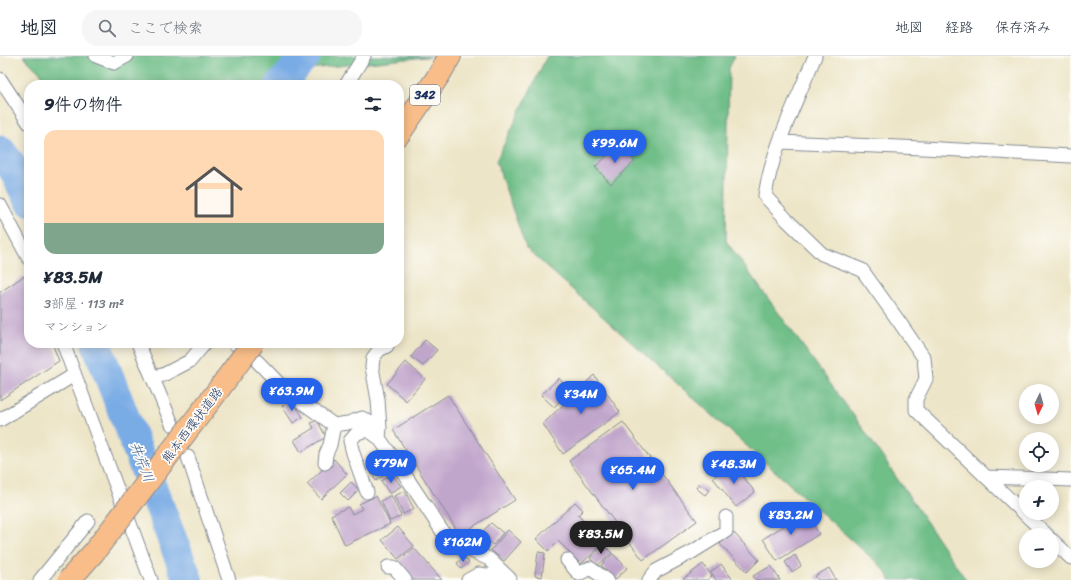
<!DOCTYPE html>
<html lang="ja">
<meta charset="utf-8">
<style>
:root{--surface:#fff;--page:#f6f6f7;--text:#1f2937;--muted:#747a83;--line:#e0e1e3;--accent:#2563eb}
body{margin:0;font-family:Sriracha,"Klee One",sans-serif;background:var(--page);color:var(--text);height:100vh;display:flex;flex-direction:column;font-size:15px;white-space:nowrap}
*{box-sizing:border-box;margin:0}
p{font-size:13px;color:var(--muted)}
.icon{flex:none;width:22px;height:22px;fill:none;stroke:currentColor;stroke-width:2;stroke-linecap:round;stroke-linejoin:round}
.map{position:relative;flex:1;overflow:hidden}
.drawer{position:absolute;left:24px;top:24px;width:380px;height:268px;display:flex;flex-direction:column;background:var(--surface);border-radius:16px;box-shadow:0 2px 10px #0003}
.drawer>*{flex:none}
.needle{width:26px;rotate:185deg}
.buttons{position:absolute;left:1019px;top:328px;display:grid;gap:8px}
.buttons a{display:grid;place-items:center;width:40px;height:40px;border-radius:50%;background:var(--surface);box-shadow:0 2px 10px #0003;font-size:20px}
.price{position:absolute;translate:-50% -34px;padding:0 9px;border-radius:14px;background:var(--accent);color:#fff;font-size:13px;line-height:26px;filter:drop-shadow(0 1px 2px #0008)}
.price::after{content:'';position:absolute;left:50%;top:24px;width:12px;height:9px;margin-left:-6px;background:inherit;clip-path:polygon(0 0,100% 0,50% 100%)}
.price.current{background:#222;color:#fff}
ul{padding:0;list-style:none}
li{display:grid;align-content:center;gap:8px;height:212px;padding:0 20px}
li+li{border-top:1px solid var(--line)}
li span{display:grid;place-items:center;height:124px;border-radius:12px;color:#555}
li>.icon{margin-inline-start:auto}
span .icon{width:72px;height:72px;fill:#fffc;stroke-width:1}
li b{font-size:17px}
h2{display:flex;justify-content:space-between;align-items:center;height:48px;padding:0 20px;font-size:17px}
header{display:flex;align-items:center;gap:24px;box-sizing:border-box;height:56px;padding:0 20px;background:var(--surface);border-bottom:1px solid var(--line)}
header strong{font-size:19px}
nav{display:flex;gap:22px;margin-inline-start:auto;font-size:14px}
.search{width:280px;height:36px;background:var(--page);display:flex;align-items:center;gap:10px;box-sizing:border-box;padding:0 14px;border-radius:16px;color:var(--muted);font-size:15px}
.map>svg:first-child{display:block}
.forest{fill:#6fbe88;stroke:#457673}
.lines{fill:none;stroke-linecap:round;stroke-linejoin:round}
.river{stroke:#79abe5;stroke-width:30}
.building{fill:#c1a6cc}
.minor-casing{stroke:#848a92;stroke-width:15}
.motorway-casing{stroke:#848a92;stroke-width:24}
.minor{stroke:#fff;stroke-width:13}
.motorway{stroke:#f8bd89;stroke-width:22}
.motorway-bridge-casing{stroke:#848a92;stroke-width:24;stroke-linecap:butt}
.motorway-bridge{stroke:#f8bd89;stroke-width:22}
.labels{text-anchor:middle;dominant-baseline:central;stroke-width:3.5;stroke-linejoin:round;paint-order:stroke}
.shield{fill:#fdfcf7;stroke:#5f6c8c;stroke-width:1}
.shield-label{font-size:12px;font-weight:bold;fill:#1b2f5e}
.street-label{font-size:13px;fill:#1b2f5e;stroke:#fdfcf7}
.water-label{font-size:14px;font-style:italic;fill:#3c5a8d;stroke:#fdfcf7}
</style>
<header>
<strong>地図</strong>
<div class="search"><svg class="icon" aria-label="search" viewBox="0 0 24 24"><circle cx="10" cy="10" r="6"/><path d="M15 15l6 6"/></svg>ここで検索</div>
<nav><a>地図</a><a>経路</a><a>保存済み</a></nav>
</header>
<div class="map">
<svg width="1071" height="524" viewBox="0 0 1071 524">
<rect width="100%" height="100%" fill="#fdfcf7"/>
<filter id="ink" filterUnits="userSpaceOnUse"><feTurbulence type="fractalNoise" baseFrequency=".025" numOctaves="2"/><feDisplacementMap in="SourceGraphic" scale="8" xChannelSelector="R" yChannelSelector="G"/><feConvolveMatrix kernelMatrix="1 2 1 2 8 2 1 2 1" color-interpolation-filters="sRGB"/></filter>
<filter id="wash" filterUnits="userSpaceOnUse"><feTurbulence type="fractalNoise" baseFrequency=".012" numOctaves="4" result="noise"/><feDisplacementMap in="SourceGraphic" scale="16" xChannelSelector="R" yChannelSelector="G"/><feGaussianBlur stdDeviation="0.9" result="paint"/><feColorMatrix in="noise" values="0 0 0 0 0 0 0 0 0 0 0 0 0 0 0 0 0 1.4 0 .05"/><feComposite in="paint" operator="in"/></filter>
<g filter="url(#wash)">
<rect width="100%" height="100%" fill="#ede5c7"/>
<!-- forest -->
<path class="forest" d="M23,0H436L279,16L263,29H52Z
M547,0H735L729,12L726,185L862,371L966,524H890L884,513L526,192L496,105Z"/>
<g class="lines">
<!-- river -->
<path class="river" d="M280,29L306,0
M0,94L10,107L29,145
M96,287L188,524"/>
</g>
<g id="blocks">
<!-- building -->
<path class="building" d="M619,89L635,105L611,128L595,111Z
M24,220L29,231V287H52L59,305L0,344V236Z
M425,284L437,294L423,310L411,301Z
M406,306L425,323L406,345L387,328Z
M594,319L620,356L563,398L543,368Z
M559,322L570,335L554,351L541,339Z
M448,339L515,444L460,479L393,374Z
M292,344L303,361L293,367L282,350Z
M317,364L326,381L301,396L294,384L314,372L311,367Z
M623,366L697,465L643,504L569,405Z
M334,403L347,418L321,443L307,428Z
M384,407L390,416L376,425L371,416Z
M732,407L755,436L736,451L713,422Z
M392,417L401,430L390,438L381,425Z
M351,426L359,434L348,445L340,437Z
M699,428L709,434L705,439L696,432Z
M405,435L414,453L403,458L394,440Z
M391,439L401,460L390,465L381,445Z
M376,440L390,468L345,489L331,459L348,451L352,458L362,453L359,448Z
M575,446L583,454L578,459L604,487L581,508L558,485L548,495L536,483Z
M805,456L819,478L777,505L763,483Z
M491,467L503,477L493,489L480,478Z
M398,471L414,490L398,503L382,484Z
M508,474L521,486L504,505L491,494Z
M733,476L759,504L747,516L720,488Z
M604,489L612,497L597,510L590,502Z
M414,492L442,524H410L396,508Z
M538,496L545,497L542,521L535,520Z
M613,498L627,512L615,524L601,509Z
M795,499L801,510L792,516L785,506Z
M464,501L469,506L461,513L457,507Z
M703,508L712,520L707,524H682Z
M721,508L733,524H716L711,516Z
M771,510L780,524H756L753,520Z
M829,512L836,524H818L815,520Z"/>
</g>
</g>
<g filter="url(#ink)">
<use href="#blocks" fill-opacity="0" stroke="#848a92" stroke-width="1"/>
<g class="lines">
<!-- minor casing -->
<g class="minor-casing">
<path id="minor" d="M96,0L114,7L127,0
M815,0C797,44 772,93 765,140L787,164L822,198L862,214L900,267L924,302L926,323L916,343V354L1047,479
M0,23L29,67
M346,29L364,0
M780,86L923,92L1071,100
M0,149L29,203
M63,287L151,524
M138,287L172,368
M234,287L237,289
M257,305L286,335L334,369L348,367L362,362L380,372L379,382
M152,321L163,319L190,305L205,287
M0,364L74,319
M380,372L378,344L372,311L373,302L379,294L387,290
M188,401L229,524
M325,407L326,398L330,389L334,369
M987,421L1071,424
M367,436L353,397L350,385L357,377L368,374L379,382L401,413L448,484L489,503L509,522
M1052,484L1071,502
M567,504L579,518L590,512L607,524
M388,511H394L405,524
M40,524L88,465
M468,524L479,518L509,522L510,523
M649,524L656,515L692,496L726,475V461"/>
</g>
<!-- motorway casing -->
<g class="motorway-casing">
<path id="motorway" d="M399,78L439,19L450,0"/>
</g>
<!-- minor -->
<use href="#minor" class="minor"/>
<!-- motorway -->
<use href="#motorway" class="motorway"/>
<!-- motorway-bridge casing -->
<g class="motorway-bridge-casing">
<path id="motorway-bridge" d="M69,524L94,496L216,337L253,287"/>
</g>
<!-- motorway-bridge -->
<use href="#motorway-bridge" class="motorway-bridge"/>
</g>
</g>
<g class="labels">
<!-- shield labels -->
<rect class="shield" x="410" y="29" width="30" height="20" rx="3"/>
<g class="shield-label">
<text x="425" y="39">342</text>
</g>
<!-- street labels -->
<g class="street-label">
<text transform="translate(192 369) rotate(-53)">熊本西環状道路</text>
</g>
<!-- water labels -->
<g class="water-label">
<text transform="translate(142 406) rotate(69)">井芹川</text>
</g>
</g>
</svg>
<div class="buttons">
<a><svg class="needle" viewBox="-14 -14 28 28"><path d="M0-13l5 13h-10z" fill="#e53935"/><path d="M0 13l5-13h-10z" fill="#747a83"/></svg></a>
<a><svg class="icon" aria-label="locate" viewBox="0 0 24 24"><circle cx="12" cy="12" r="6"/><path d="M12 2v4M12 18v4M2 12h4M18 12h4"/></svg></a>
<a>+</a>
<a>−</a>
</div>
<b class="price" style="left:615px;top:108px">¥99.6M</b>
<b class="price" style="left:292px;top:356px">¥63.9M</b>
<b class="price" style="left:581px;top:359px">¥34M</b>
<b class="price" style="left:391px;top:428px">¥79M</b>
<b class="price" style="left:734px;top:429px">¥48.3M</b>
<b class="price" style="left:633px;top:435px">¥65.4M</b>
<b class="price" style="left:791px;top:480px">¥83.2M</b>
<b class="price current" style="left:601px;top:499px">¥83.5M</b>
<b class="price" style="left:463px;top:507px">¥162M</b>
<section class="drawer">
<h2>9件の物件<svg class="icon" aria-label="filters" viewBox="0 0 24 24"><path d="M4 7h16M4 17h16"/><circle cx="9" cy="7" r="2"/><circle cx="15" cy="17" r="2"/></svg></h2>
<ul>
<li><span style="background:linear-gradient(#ffd9b3 75%,#7fa58c 0)"><svg class="icon" aria-label="home" viewBox="0 0 24 24"><path d="M3 11l9-7 9 7M6 9v11h12V9"/></svg></span><div><b>¥83.5M</b><p>3部屋 · 113 m²</p><p>マンション</p></div></li>
</ul>
</section>
</div>
